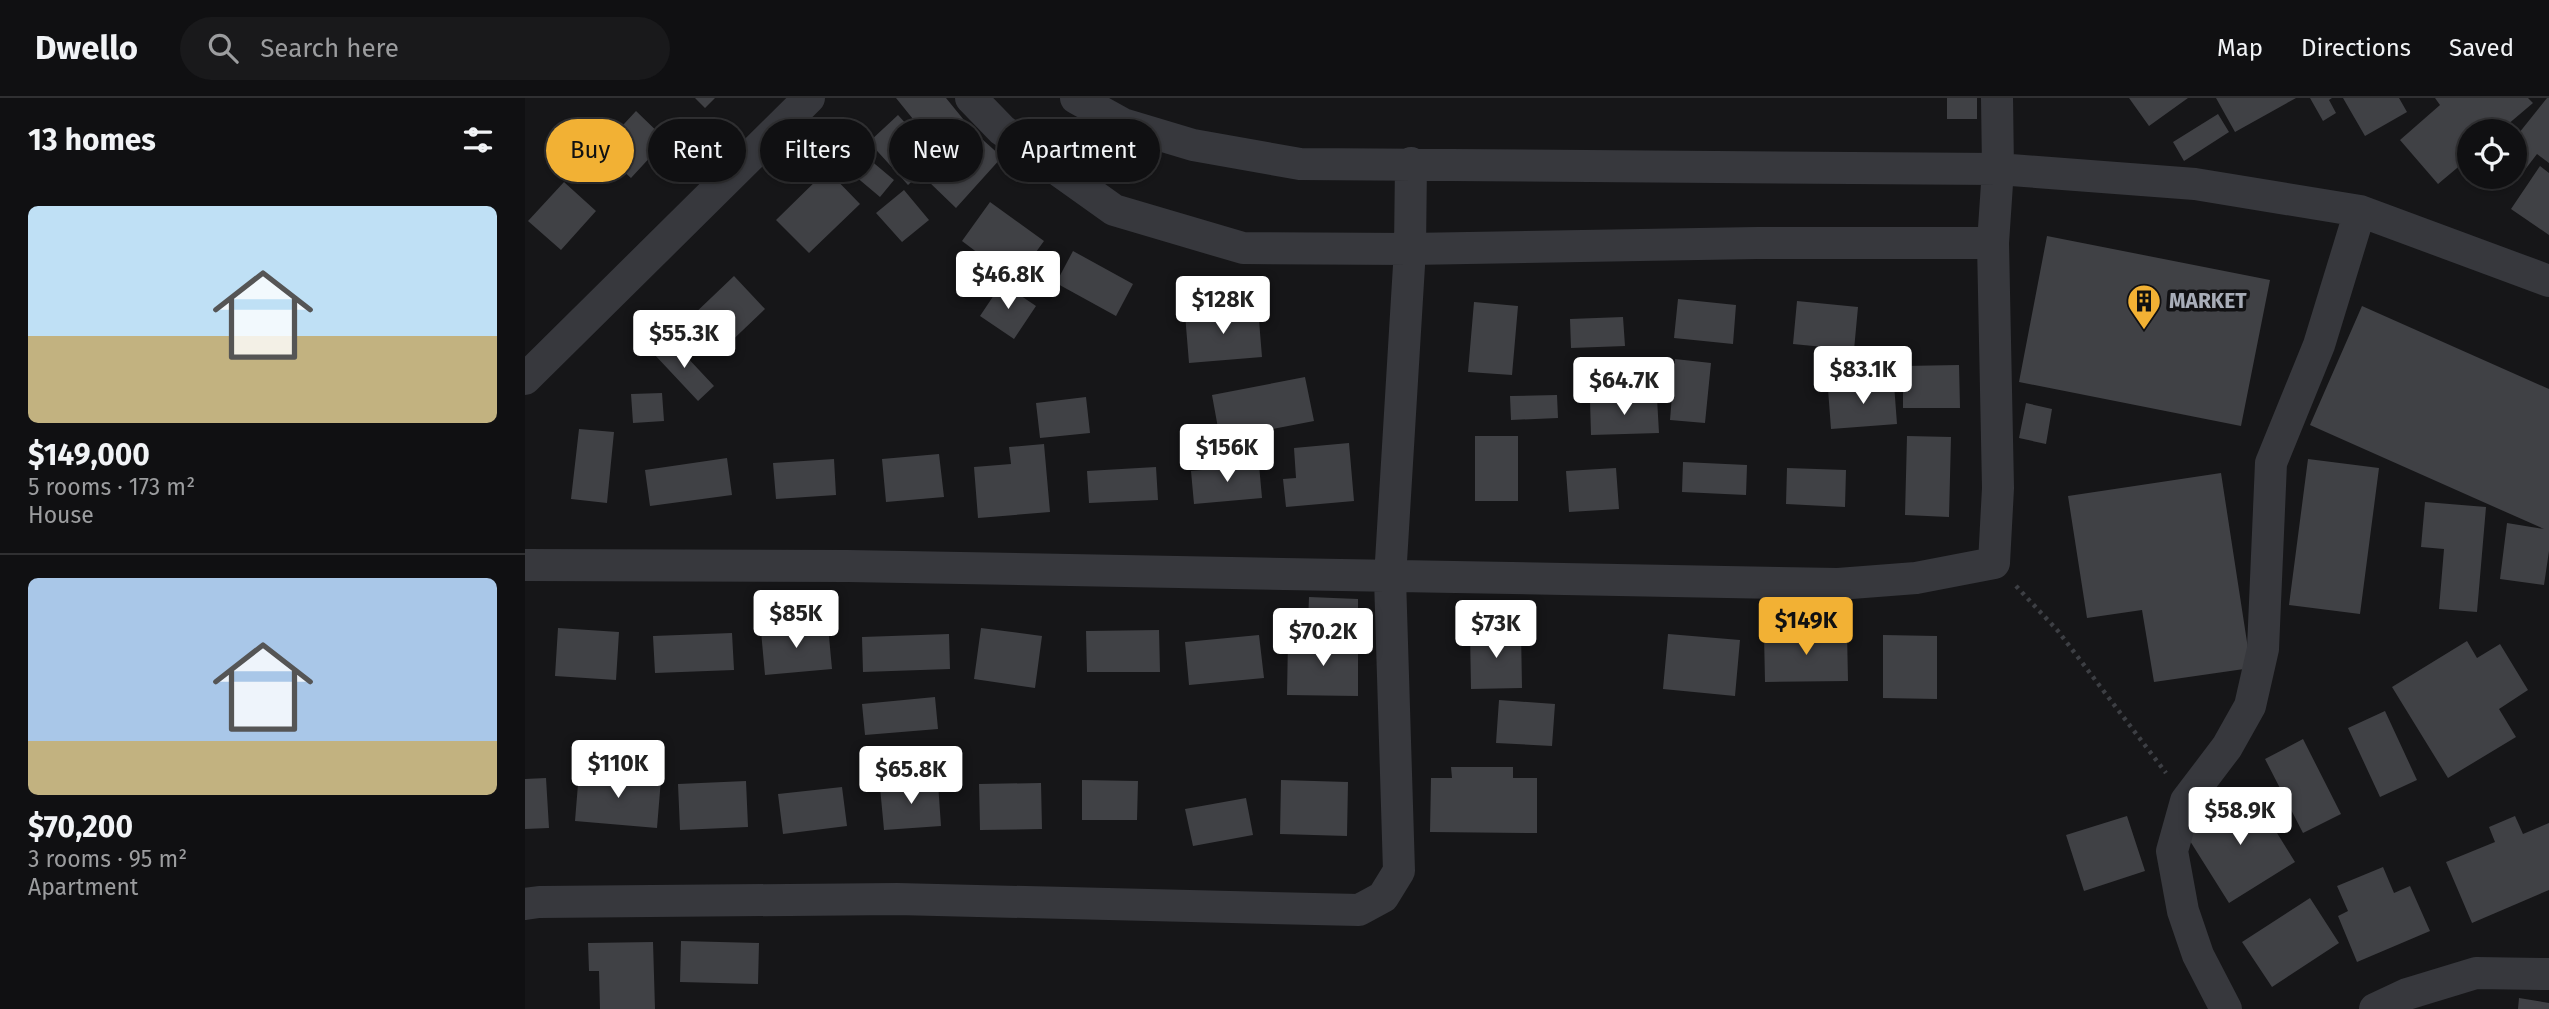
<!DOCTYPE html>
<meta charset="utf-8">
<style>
:root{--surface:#101012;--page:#19191b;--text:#f1f3f6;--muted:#9c9d9f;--line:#303032;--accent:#f2b134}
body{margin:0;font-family:"Fira Sans",sans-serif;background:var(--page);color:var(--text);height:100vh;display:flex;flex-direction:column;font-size:26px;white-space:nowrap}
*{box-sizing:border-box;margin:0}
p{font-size:23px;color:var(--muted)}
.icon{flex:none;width:38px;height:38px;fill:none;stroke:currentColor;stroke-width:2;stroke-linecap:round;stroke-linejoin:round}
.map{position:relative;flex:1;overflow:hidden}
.side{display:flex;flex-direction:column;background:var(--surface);width:525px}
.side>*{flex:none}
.hud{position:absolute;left:21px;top:21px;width:665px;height:63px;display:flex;gap:14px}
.buttons{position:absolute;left:1932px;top:21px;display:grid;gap:14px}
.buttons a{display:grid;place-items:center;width:70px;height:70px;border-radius:50%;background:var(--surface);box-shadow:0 2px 5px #0004,0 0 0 2px var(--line);font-size:35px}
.price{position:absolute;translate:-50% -60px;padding:0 16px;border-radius:7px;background:#fff;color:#222;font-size:23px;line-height:46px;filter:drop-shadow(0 2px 4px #0008)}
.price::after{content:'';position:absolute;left:50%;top:42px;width:21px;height:16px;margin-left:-10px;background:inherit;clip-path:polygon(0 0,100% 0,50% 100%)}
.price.selected{background:var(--accent);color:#111}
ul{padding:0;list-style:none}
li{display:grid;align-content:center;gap:14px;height:371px;padding:0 28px}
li+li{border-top:2px solid var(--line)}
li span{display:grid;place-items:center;height:217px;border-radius:10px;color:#555}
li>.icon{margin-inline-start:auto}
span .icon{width:126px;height:126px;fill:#fffc;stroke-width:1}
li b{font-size:30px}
h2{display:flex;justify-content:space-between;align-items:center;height:84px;padding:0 28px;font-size:30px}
.tag{padding:0 24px;border-radius:32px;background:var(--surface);box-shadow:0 2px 5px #0004,0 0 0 2px var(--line);font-size:24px;line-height:63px}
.tag.selected{background:var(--accent);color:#111}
header{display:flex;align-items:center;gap:42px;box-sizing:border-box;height:98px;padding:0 35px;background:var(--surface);border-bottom:2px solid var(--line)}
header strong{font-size:33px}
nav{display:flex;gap:38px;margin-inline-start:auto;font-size:24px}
.search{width:490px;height:63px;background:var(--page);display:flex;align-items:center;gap:18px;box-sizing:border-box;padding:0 24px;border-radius:38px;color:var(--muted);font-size:26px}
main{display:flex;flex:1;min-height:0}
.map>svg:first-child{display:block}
.building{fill:#404145}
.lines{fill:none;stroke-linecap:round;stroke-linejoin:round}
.path{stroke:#3d3f44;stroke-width:4.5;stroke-dasharray:3.5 5;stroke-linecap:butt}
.minor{stroke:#37383d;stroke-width:32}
.labels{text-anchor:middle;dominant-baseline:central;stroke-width:7;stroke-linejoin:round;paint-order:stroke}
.poi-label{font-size:21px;font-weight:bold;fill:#a8adb8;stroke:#111113;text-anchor:start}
</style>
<header>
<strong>Dwello</strong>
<div class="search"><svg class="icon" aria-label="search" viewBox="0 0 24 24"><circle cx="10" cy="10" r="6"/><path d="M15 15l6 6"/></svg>Search here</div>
<nav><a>Map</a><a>Directions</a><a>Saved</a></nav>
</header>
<main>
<section class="side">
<h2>13 homes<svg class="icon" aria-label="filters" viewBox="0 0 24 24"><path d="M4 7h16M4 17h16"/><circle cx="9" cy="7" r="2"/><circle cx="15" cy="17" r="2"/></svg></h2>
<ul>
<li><span style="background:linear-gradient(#bfe0f5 60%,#c2b280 0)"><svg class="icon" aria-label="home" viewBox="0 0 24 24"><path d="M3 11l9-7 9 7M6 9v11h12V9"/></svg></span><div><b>$149,000</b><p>5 rooms · 173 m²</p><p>House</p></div></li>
<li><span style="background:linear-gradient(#a9c7e8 75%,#c2b280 0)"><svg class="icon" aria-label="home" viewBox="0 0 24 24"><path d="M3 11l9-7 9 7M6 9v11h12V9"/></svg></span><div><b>$70,200</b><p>3 rooms · 95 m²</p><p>Apartment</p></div></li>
</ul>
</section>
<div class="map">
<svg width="2024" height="911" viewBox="0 0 2024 911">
<rect width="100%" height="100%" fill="#161618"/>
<!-- building -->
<path class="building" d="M170,0H190L180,10Z
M371,0H421L443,27L413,52Z
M1422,0H1452V21H1422Z
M1604,0H1663L1624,28Z
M1691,0H1771L1710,34Z
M1785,0H1807L1804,2L1811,15L1798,23Z
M1818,0H1874L1882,14L1840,38Z
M1910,0H2003L2008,5L1975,33H1944V60L1913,86L1875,42L1915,7Z
M2022,0H2024V65L2012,56L1999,73L1990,66V40Z
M111,13L141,42L106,80L75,52Z
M1693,16L1704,34L1659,63L1648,44Z
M373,17L412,60L383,87L344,44Z
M448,33L477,59L431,110L403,83Z
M325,45L369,82L355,99L311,62Z
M2015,68L2024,75V137L1986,111Z
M302,72L335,106L284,155L251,122Z
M39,84L71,113L36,152L3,123Z
M379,92L404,122L377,144L351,115Z
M465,104L519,143L490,183L437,143Z
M1522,138L1745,182L1716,328L1494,284Z
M548,153L608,186L591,218L531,185Z
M209,178L240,211L196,253L165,220Z
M477,185L511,208L489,241L455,218Z
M1153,201L1211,207L1208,246L1149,240Z
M1272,203L1333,209L1329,252L1268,246Z
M949,204L993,208L987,277L943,274Z
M1837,208L2024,291V453L2019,487L1975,481L1982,425L2019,431L1785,327Z
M733,210L737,259L664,265L660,216Z
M1098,219L1100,248L1046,250L1045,221Z
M145,241L189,288L173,303L129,256Z
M1150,261L1186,265L1180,325L1145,322Z
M1434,267L1435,310H1378V268Z
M780,279L789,323L695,341L687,297Z
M1369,286L1372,326L1306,331L1303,291Z
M137,295L139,323L108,325L106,296Z
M1032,297L1033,320L986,322L985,298Z
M561,299L565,335L515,340L511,305Z
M1132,300L1134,335L1066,337L1065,302Z
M1501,305L1527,311L1521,346L1494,340Z
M54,331L89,334L82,405L46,401Z
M950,338H993V403H950Z
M1382,338L1426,339L1424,419L1380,417Z
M824,345L829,403L761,409L758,381L771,380L769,350Z
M519,346L525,414L453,420L449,369L486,366L484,349Z
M414,356L419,399L361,404L357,361Z
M202,360L207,397L125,408L120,372Z
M309,361L311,397L251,401L248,365Z
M1783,361L1854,370L1835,516L1764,507Z
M1158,364L1222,367L1221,397L1157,394Z
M734,367L737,400L669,406L666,373Z
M631,369L633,402L564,405L562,373Z
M1091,370L1094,411L1044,414L1041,373Z
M1262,370L1321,372L1320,409L1261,406Z
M1696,375L1726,570L1629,584L1617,512L1562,520L1543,398Z
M1900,404L1961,409L1952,514L1914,511L1919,451L1896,449Z
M784,499L833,501V527L783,526Z
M303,528L307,571L240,577L236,533Z
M33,530L94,534L91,582L30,578Z
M456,530L517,538L510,590L449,581Z
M634,532L635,574H562L561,533Z
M996,533L997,590L946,591L945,534Z
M1322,534L1323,583L1240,584L1239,536Z
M207,535L209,572L130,575L128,538Z
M424,536L425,571L338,574L337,539Z
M1143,536L1215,542L1210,598L1138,591Z
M734,537L739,580L664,587L660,544Z
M1358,537L1412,538V601L1358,600Z
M763,541L833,543V598L762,597Z
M1942,543L1952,560L1975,546L2003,592L1974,611L1991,639L1923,680L1867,589Z
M410,599L413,631L340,637L337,606Z
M974,602L1030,606L1027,648L971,645Z
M1860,613L1892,682L1855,699L1823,630Z
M1778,641L1816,716L1778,735L1740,661Z
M926,669H988V680H1012V735L905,734L906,680H927Z
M54,674L136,681L132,730L50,723Z
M21,680L24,730L0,731V681Z
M557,682L613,683L612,722H557Z
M756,682L823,684L822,738L755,736Z
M221,683L223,729L155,732L153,686Z
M413,685L416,728L359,732L355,689Z
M516,685L517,731L455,732L454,686Z
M317,689L322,728L258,736L253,696Z
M1726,693L1770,764L1704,805L1660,735Z
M721,700L728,737L668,748L660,711Z
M1602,718L1620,773L1559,793L1541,737Z
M1990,718L1998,736L2024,725V792L1947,825L1921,764L1970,744L1964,729Z
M1858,769L1869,795L1885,788L1905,833L1832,864L1813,818L1823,813L1812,788Z
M1785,800L1814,845L1747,889L1717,844Z
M156,843L234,845L233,886L155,884Z
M128,844L130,911H75L74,873H64L63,845Z
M1994,900L2024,905V911H1993Z"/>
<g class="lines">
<!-- path -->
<path class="path" d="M1491,488L1533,533L1641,675"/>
<!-- minor -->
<path class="minor" d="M446,0L477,32L589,112L718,150L885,151L1232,145H1468
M551,0L598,26L668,47L775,66L1473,71L1670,86L1835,113L2024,183
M0,281L284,0
M0,467L323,468L1313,486L1391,480L1469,465L1473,390L1468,145L1473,71L1472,0
M0,806L14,804L372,801L834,812L858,799L874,773L865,480L885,151L886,65
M1701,911L1673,857L1658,813L1647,753L1661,703L1702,649L1725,608L1738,551L1746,365L1794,247L1835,113
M1850,911L1882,896L1951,875L2024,876"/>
</g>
<!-- icons -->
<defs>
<g id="building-pin" transform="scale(1.75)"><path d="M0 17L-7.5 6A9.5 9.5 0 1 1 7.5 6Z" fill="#f2b134" stroke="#111113"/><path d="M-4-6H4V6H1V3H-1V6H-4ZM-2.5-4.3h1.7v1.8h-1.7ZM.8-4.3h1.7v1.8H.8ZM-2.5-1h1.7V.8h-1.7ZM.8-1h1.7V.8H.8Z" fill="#111"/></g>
</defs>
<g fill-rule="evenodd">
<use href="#building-pin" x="1619" y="203"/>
</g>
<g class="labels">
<!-- poi labels -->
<g class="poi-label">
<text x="1644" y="203">MARKET</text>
</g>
</g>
</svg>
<div class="buttons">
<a><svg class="icon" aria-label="locate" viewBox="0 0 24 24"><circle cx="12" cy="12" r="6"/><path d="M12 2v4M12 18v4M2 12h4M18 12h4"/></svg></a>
</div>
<b class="price" style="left:483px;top:213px">$46.8K</b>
<b class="price" style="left:698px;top:238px">$128K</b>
<b class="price" style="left:159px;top:272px">$55.3K</b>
<b class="price" style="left:1338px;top:308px">$83.1K</b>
<b class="price" style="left:1099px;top:319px">$64.7K</b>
<b class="price" style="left:702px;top:386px">$156K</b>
<b class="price" style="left:271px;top:552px">$85K</b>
<b class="price selected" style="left:1281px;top:559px">$149K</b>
<b class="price" style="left:971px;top:562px">$73K</b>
<b class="price" style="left:798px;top:570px">$70.2K</b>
<b class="price" style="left:93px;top:702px">$110K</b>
<b class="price" style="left:386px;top:708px">$65.8K</b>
<b class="price" style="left:1715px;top:749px">$58.9K</b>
<div class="hud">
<a class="tag selected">Buy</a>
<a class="tag">Rent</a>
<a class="tag">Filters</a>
<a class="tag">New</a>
<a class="tag">Apartment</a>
</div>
</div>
</main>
